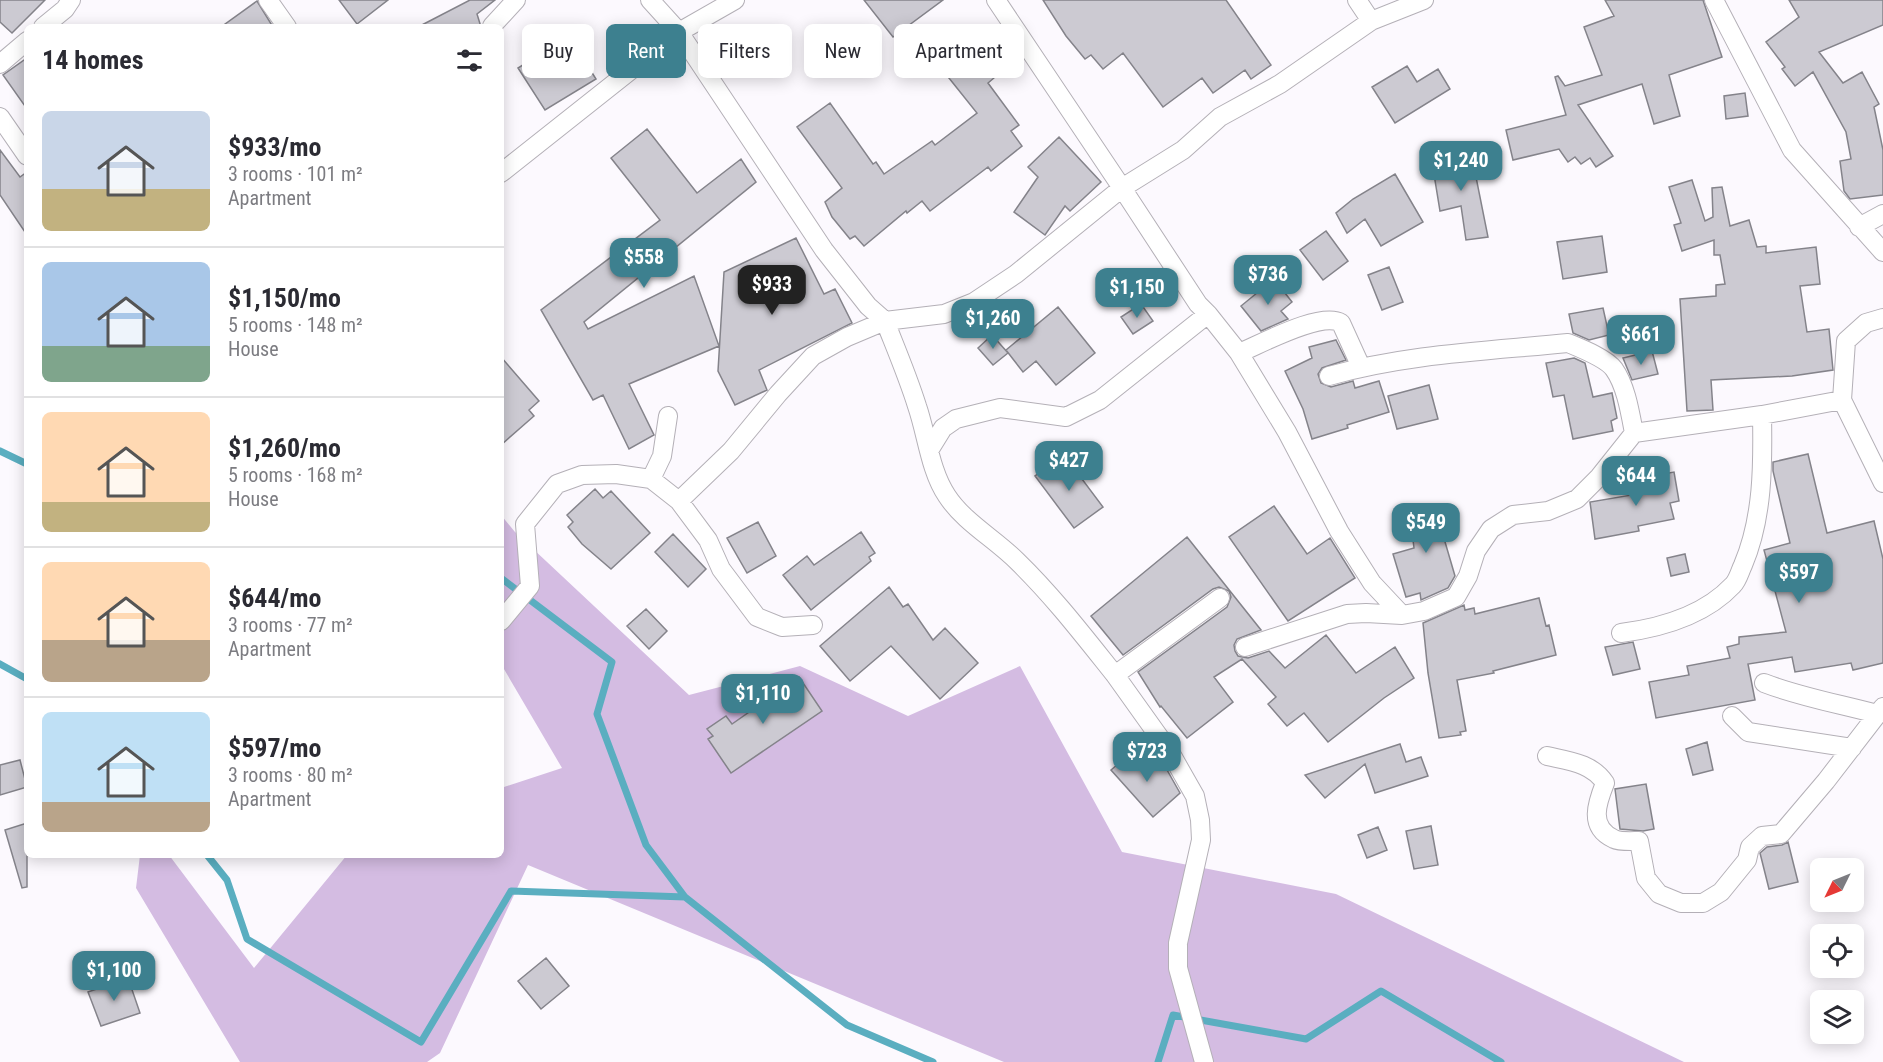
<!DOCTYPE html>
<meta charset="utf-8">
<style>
:root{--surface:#fff;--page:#f7f7f7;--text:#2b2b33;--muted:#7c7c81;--line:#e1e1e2;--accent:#3d808f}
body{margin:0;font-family:"Roboto Condensed",sans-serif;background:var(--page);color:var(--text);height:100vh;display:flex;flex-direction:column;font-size:22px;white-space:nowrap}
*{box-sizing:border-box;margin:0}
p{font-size:20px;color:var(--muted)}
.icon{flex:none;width:33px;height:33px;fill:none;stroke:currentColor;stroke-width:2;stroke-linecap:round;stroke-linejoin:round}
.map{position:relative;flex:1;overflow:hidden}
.drawer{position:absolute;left:24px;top:24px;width:480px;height:834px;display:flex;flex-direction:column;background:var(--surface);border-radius:9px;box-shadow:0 3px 15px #0003}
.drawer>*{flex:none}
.banner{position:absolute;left:522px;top:24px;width:570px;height:54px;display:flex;gap:12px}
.needle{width:39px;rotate:227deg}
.controls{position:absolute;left:1810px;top:858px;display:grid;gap:12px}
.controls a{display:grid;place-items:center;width:54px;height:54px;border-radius:9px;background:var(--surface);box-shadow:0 3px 15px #0003;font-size:30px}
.price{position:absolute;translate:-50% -51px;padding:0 14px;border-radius:12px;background:var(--accent);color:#fff;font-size:20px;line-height:39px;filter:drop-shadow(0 2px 3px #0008)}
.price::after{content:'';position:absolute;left:50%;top:36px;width:18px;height:14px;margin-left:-9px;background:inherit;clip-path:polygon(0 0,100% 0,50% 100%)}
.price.on{background:#222;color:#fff}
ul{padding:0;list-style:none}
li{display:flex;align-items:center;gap:18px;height:150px;padding:0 18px}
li+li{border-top:2px solid var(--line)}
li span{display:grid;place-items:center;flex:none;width:168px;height:120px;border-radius:9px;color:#555}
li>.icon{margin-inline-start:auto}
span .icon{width:72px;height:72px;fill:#fffc;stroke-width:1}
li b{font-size:26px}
h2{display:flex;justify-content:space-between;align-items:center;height:72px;padding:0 18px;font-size:26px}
.tag{padding:0 21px;border-radius:9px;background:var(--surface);box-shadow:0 3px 15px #0003;font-size:21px;line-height:54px}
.tag.on{background:var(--accent);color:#fff}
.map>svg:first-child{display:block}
.green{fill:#d4bce2}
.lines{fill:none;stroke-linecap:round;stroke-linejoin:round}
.stream{stroke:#5aaec0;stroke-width:7}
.building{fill:#cccad2;stroke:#84838a;stroke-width:1.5}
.minor-casing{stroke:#b4b0b7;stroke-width:20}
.minor{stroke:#fff;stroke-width:18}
</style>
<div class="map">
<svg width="1883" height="1062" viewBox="0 0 1883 1062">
<rect width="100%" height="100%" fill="#fcf9fe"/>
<!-- green -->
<path class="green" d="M501,515L515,532L689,695L800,666L908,716L1020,666L1122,852L1336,894L1684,1062H1004L528,865L440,1053L427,1062H240L136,888L140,855H169L254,968L347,855H501V788L562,768L501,664Z"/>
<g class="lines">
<!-- stream -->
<path class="stream" d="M0,451L27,464
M501,578L612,662L597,714L646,845L685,897
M0,664L27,679
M207,855L227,880L247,939L421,1042L511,891L685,897L847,1025L933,1062
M1158,1062L1173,1015L1306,1039L1381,991L1501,1062"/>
</g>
<!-- building -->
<path class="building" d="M0,0H45L12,33L0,22Z
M339,0H388L357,24Z
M470,0H495L477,14L481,27H418Z
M864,0H943L893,37Z
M1043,0H1226L1271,65L1251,79L1245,70L1213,93L1202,78L1163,107L1123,53L1103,69L1091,55L1085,59L1066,36Z
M1605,0H1703L1722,57L1669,75L1680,116L1654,124L1642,84L1578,105L1613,156L1596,167L1590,158L1581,164L1575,157L1568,162L1559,149L1513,160L1506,130L1566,115L1555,77L1558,76L1565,86L1602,75L1584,27L1614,16Z
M1789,0H1883V25L1819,52L1843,83L1862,72L1879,104L1874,107L1883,150V195L1850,199L1844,191L1840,161L1851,159L1846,132L1813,72L1795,86L1782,69L1785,67L1766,42L1799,17Z
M257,1L273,27H221Z
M569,36L596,79L545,110L518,68Z
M975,40L1001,72L988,83L1019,125L1011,131L1022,146L991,171L988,167L930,211L922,201L907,213L906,211L864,246L855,236L850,239L832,217L825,202L842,188L797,127L830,103L873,164L876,162L884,174L932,141L935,145L977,113L941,68Z
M27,58V109L3,75Z
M1407,66L1417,82L1438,69L1450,89L1395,123L1372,87Z
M1745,93L1748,116L1726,119L1724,96Z
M647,129L697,193L741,159L756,182L584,322L588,329L694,276L719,346L629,384L654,435L629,449L603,395L593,400L541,310L660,220L611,158Z
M1059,137L1101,182L1070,211L1065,206L1045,235L1014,212L1038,177L1028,167Z
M0,150L20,177L27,172V235L0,195Z
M1471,152L1488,237L1466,240L1461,206L1440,211L1432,162Z
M1395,174L1423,222L1381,246L1365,219L1347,233L1336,213L1353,199Z
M1692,180L1705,221L1713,217L1712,188L1722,187L1730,226L1749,220L1757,247L1766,246V253L1816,247L1820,284L1800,286L1807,332L1829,329L1833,370L1792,376L1711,380L1713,410L1687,411L1680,299L1716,296V285L1725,284L1720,255H1714V240L1682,251L1674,225L1681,223L1669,187Z
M1326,231L1348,261L1323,280L1300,250Z
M1602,236L1607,272L1563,279L1557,242Z
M796,238L824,294L835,289L852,323L759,370L767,390L735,405L718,371L724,272Z
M1389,267L1403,302L1382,310L1368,275Z
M1274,279L1292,302L1281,311L1288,319L1261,331L1241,306Z
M1141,304L1153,321L1133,334L1121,317Z
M1058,307L1095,353L1056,385L1036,361L1023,372L1006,350Z
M1603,308L1609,335L1589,340L1573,333L1569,314Z
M992,335L1008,353L993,365L978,348Z
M1336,340L1346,360L1322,368L1318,374L1321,383L1331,387L1353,381L1355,388L1379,381L1389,412L1347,425L1348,428L1312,439L1303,409L1285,371L1312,358L1309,347Z
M1652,351L1658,374L1632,380L1623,358Z
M501,357L539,401L529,410L534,416L501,445Z
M1574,358L1585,363L1593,397L1612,393L1617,418L1611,421L1613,431L1573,439L1564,395L1553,397L1546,363Z
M1429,385L1438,419L1397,429L1388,396Z
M1808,454L1827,533L1874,521L1883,559V663L1853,670L1851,663L1795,672L1792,657L1748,664L1755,700L1656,718L1649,682L1689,675L1687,666L1730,658L1727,647L1739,644V637L1786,632L1764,550L1790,543L1773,471V462Z
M1064,455L1103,507L1074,528L1035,476Z
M1674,472L1679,501L1670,503L1674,519L1638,526L1639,531L1595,539L1590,502L1632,495L1630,480Z
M595,489L603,498L611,491L650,533L611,569L582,544L568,527L573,522L567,515Z
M1445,504L1448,534L1443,535L1455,576L1448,588L1421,600L1420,593L1406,597L1393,554L1414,548L1409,509Z
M1274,506L1307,554L1330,538L1355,578L1288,621L1229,537Z
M758,522L776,556L747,573L727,538Z
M861,532L875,553L869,557L871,561L811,610L783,575L807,556L814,565Z
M673,534L706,569L688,587L655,552Z
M1187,537L1261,630L1237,639L1234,645L1235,651L1238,656L1248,658L1269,651L1285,668L1326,635L1356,673L1395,647L1414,678L1384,698L1328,742L1304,713L1287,726L1268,704L1276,697L1242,659L1214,677L1233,702L1187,738L1161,706L1160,707L1138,672L1227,607L1231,597L1229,591L1219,587L1213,589L1123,655L1091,616Z
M1685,554L1689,572L1671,576L1667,558Z
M889,587L903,607L908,604L933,640L945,628L978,663L940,699L891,646L850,681L820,646Z
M1539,598L1546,626L1549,625L1556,655L1493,671L1494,673L1457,680L1466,731L1460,732L1461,735L1439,738L1428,673L1423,623L1464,605L1465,610L1474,608L1475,614Z
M646,609L667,631L649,649L627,626Z
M1633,642L1640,669L1613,675L1605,647Z
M799,677L822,711L731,773L708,739L713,736L707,729L726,716L732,724Z
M1707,742L1713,770L1693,775L1686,749Z
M1400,744L1406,762L1421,757L1428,776L1375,793L1365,764L1325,798L1305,775Z
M1131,753L1143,767L1155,756L1167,770L1180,793L1153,817L1111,770Z
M20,760L27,787L0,795V765Z
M1646,784L1654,829L1643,831L1620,829L1615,789Z
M27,823V887L22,888L5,830Z
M1431,826L1438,865L1414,869L1406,831Z
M1378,827L1387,850L1367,858L1358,835Z
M1788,842L1798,882L1769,889L1760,853L1767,847L1782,845Z
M546,958L569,986L541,1009L518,981Z
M128,978L140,1013L101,1026L88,992Z"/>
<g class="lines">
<!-- minor casing -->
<g class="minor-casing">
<path id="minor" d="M268,0L287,27
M650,0L679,32L824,250L868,306L885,321L944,314L974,302L1016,274L1122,188L1183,150L1220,117L1280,84L1371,21L1424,0
M996,0L1122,188L1198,304L1208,314L1239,353L1287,432L1339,531L1372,583L1402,615
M1357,0L1371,21
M1714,0L1792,150L1883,252
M492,26L516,0
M43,27L65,9L71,0
M0,64L27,41
M0,117L27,156
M501,173L679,32L735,0
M1859,227L1883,214
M1883,318L1866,323L1846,341L1842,400L1883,483
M1239,353C1261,344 1321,311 1341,323L1361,367
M1329,376C1406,354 1488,351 1568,343C1580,348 1606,358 1614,369C1626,386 1630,412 1634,433
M930,449L943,428L956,419L1000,408L1066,417L1100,400L1208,314
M651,479L662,456L668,416
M501,621L530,586L525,524L557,484L582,475L616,474L651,479L679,501
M813,625L782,627L757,617L721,569L708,540L679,501L731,451L778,394L813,356L847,337L885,321C896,349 908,377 917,406C927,435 930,471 947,496C964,522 995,539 1017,561C1053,596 1083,635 1115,675L1220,598
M1621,633C1660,628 1705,615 1733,585C1738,580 1740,571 1743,565C1763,518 1763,465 1762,415
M1245,647L1347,614L1366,613L1402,615L1424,611L1456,597L1468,576L1476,551L1491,529L1513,515L1548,511L1577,499L1599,477L1634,433L1762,415L1842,400
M1115,675L1170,752L1195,796L1200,820L1201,840L1178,943V968L1204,1062
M1764,683C1800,697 1840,704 1877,714
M1732,716L1748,732L1852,748
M1547,756C1569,761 1592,763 1605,783C1597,803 1588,827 1614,839C1620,842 1632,841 1639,841L1646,878L1659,894L1681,903H1703L1721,892L1747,860L1750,847L1762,836L1781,834L1826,781L1883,707"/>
</g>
<!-- minor -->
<use href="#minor" class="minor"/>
</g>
</svg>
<div class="controls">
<a><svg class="needle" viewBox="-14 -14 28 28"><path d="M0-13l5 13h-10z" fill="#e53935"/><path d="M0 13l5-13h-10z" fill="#7c7c81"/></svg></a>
<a><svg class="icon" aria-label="locate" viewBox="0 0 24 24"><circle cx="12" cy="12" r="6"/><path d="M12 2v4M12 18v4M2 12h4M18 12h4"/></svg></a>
<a><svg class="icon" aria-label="layers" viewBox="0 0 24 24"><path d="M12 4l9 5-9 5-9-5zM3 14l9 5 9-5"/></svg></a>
</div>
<b class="price" style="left:1461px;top:192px">$1,240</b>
<b class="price" style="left:644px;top:289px">$558</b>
<b class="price" style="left:1268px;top:306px">$736</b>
<b class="price on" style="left:772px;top:316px">$933</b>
<b class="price" style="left:1137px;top:319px">$1,150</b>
<b class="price" style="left:993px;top:350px">$1,260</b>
<b class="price" style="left:1641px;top:366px">$661</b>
<b class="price" style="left:1069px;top:492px">$427</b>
<b class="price" style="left:1636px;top:507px">$644</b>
<b class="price" style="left:1426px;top:554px">$549</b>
<b class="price" style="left:1799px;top:604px">$597</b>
<b class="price" style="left:763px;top:725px">$1,110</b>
<b class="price" style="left:1147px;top:783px">$723</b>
<b class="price" style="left:114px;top:1002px">$1,100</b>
<div class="banner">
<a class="tag">Buy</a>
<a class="tag on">Rent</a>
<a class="tag">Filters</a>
<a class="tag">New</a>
<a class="tag">Apartment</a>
</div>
<section class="drawer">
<h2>14 homes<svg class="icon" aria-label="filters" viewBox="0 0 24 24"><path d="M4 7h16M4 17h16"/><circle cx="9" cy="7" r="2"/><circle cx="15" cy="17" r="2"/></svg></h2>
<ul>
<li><span style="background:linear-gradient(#c9d6e8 65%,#c2b280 0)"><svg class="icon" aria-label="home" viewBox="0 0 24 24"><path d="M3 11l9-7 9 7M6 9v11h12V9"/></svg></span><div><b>$933/mo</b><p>3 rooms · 101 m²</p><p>Apartment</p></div></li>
<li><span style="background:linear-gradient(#a9c7e8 70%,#7fa58c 0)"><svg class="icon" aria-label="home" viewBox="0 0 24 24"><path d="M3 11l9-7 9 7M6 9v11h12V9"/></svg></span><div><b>$1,150/mo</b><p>5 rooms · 148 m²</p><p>House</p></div></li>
<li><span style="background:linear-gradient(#ffd9b3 75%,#c2b280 0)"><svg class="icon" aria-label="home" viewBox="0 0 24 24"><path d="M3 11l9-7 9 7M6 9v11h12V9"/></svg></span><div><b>$1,260/mo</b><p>5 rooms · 168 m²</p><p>House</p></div></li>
<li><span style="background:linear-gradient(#ffd9b3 65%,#b9a48a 0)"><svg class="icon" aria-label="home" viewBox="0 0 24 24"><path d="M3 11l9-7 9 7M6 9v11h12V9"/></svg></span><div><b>$644/mo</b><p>3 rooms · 77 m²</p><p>Apartment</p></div></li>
<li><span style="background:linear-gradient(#bfe0f5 75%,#b9a48a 0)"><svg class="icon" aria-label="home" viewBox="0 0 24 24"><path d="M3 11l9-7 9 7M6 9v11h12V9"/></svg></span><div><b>$597/mo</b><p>3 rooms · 80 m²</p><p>Apartment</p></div></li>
</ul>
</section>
</div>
